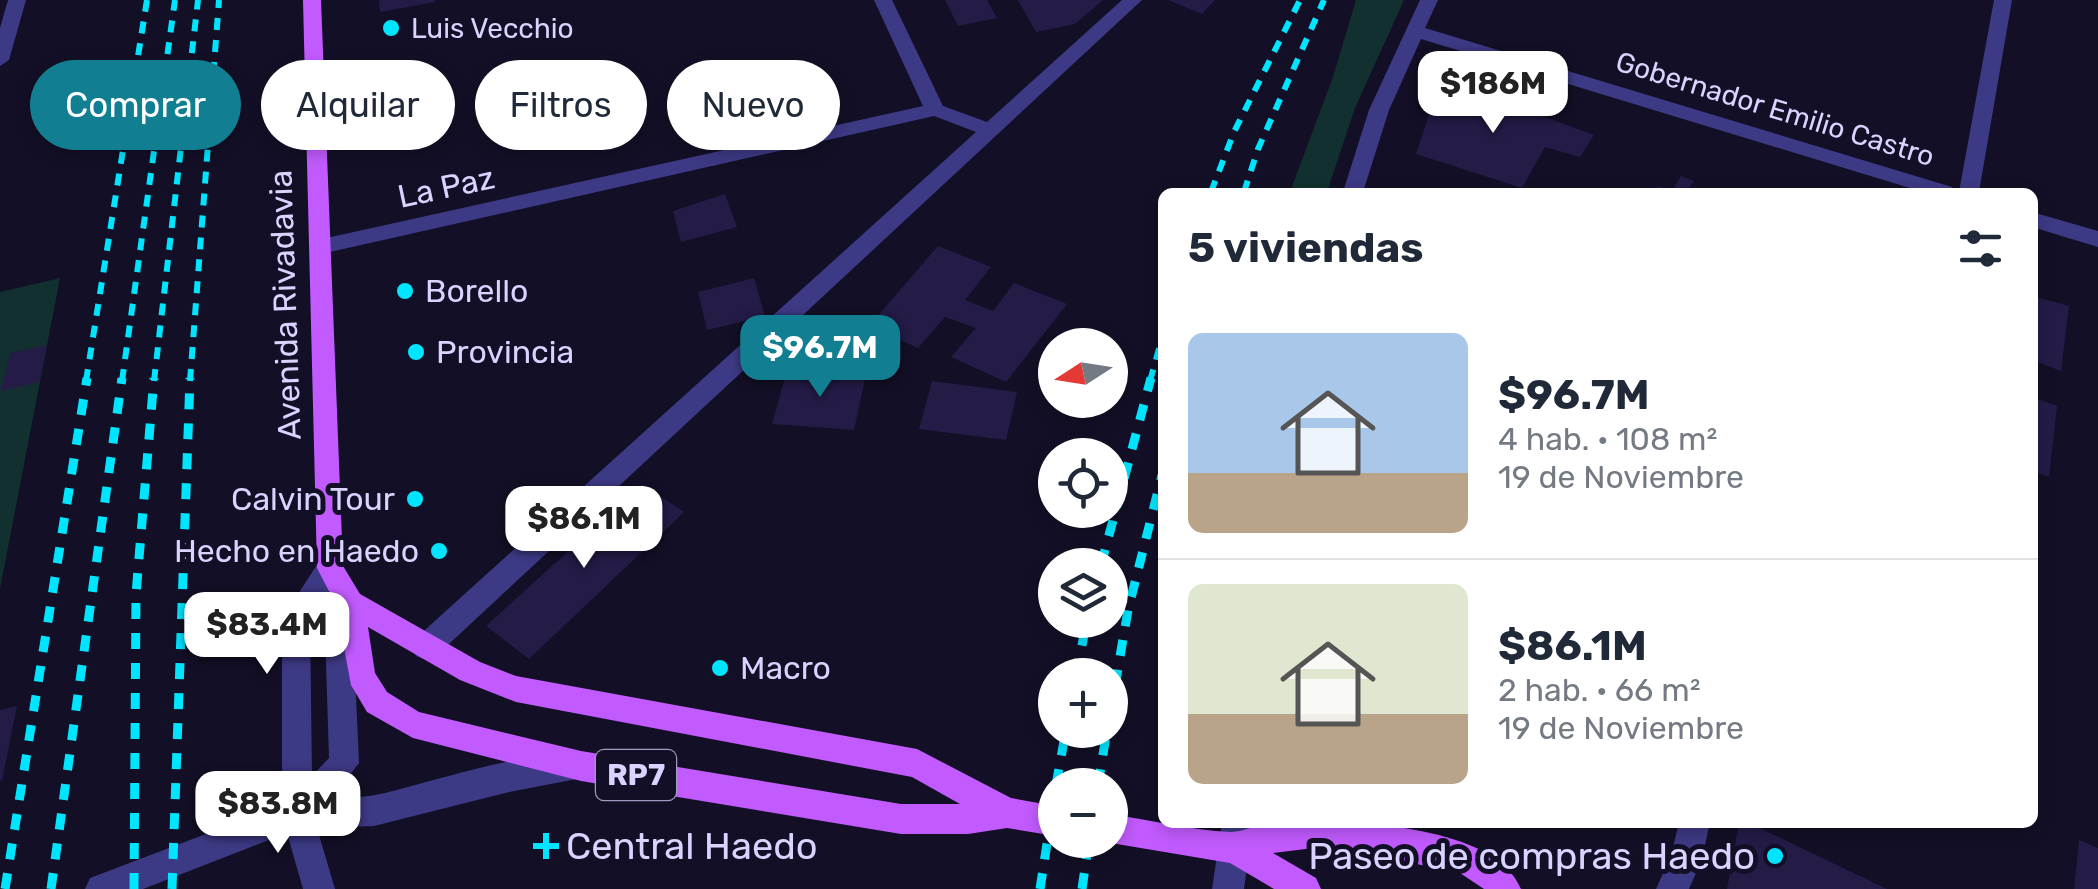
<!DOCTYPE html>
<html lang="es">
<meta charset="utf-8">
<style>
:root{--surface:#fff;--page:#f2f2f3;--text:#1f2937;--muted:#747a83;--line:#e0e1e3;--accent:#117e91}
body{margin:0;font-family:Rubik,sans-serif;background:var(--page);color:var(--text);height:100vh;display:flex;flex-direction:column;font-size:38px;white-space:nowrap}
*{box-sizing:border-box;margin:0}
p{font-size:32px;color:var(--muted)}
.icon{flex:none;width:55px;height:55px;fill:none;stroke:currentColor;stroke-width:2;stroke-linecap:round;stroke-linejoin:round}
.map{position:relative;flex:1;overflow:hidden}
.drawer{position:absolute;left:1158px;top:188px;width:880px;height:640px;display:flex;flex-direction:column;background:var(--surface);border-radius:15px;box-shadow:0 5px 15px #0003}
.drawer>*{flex:none}
.top-card{position:absolute;left:30px;top:60px;width:950px;height:90px;display:flex;gap:20px}
.needle{width:65px;rotate:258deg}
.controls{position:absolute;left:1038px;top:328px;display:grid;gap:20px}
.controls a{display:grid;place-items:center;width:90px;height:90px;border-radius:50%;background:var(--surface);box-shadow:0 5px 15px #0003;font-size:50px}
.price{position:absolute;translate:-50% -85px;padding:0 22px;border-radius:20px;background:#fff;color:#222;font-size:32px;line-height:65px;filter:drop-shadow(0 2px 5px #0008)}
.price::after{content:'';position:absolute;left:50%;top:60px;width:30px;height:22px;margin-left:-15px;background:inherit;clip-path:polygon(0 0,100% 0,50% 100%)}
.price.on{background:var(--accent);color:#fff}
ul{padding:0;list-style:none}
li{display:flex;align-items:center;gap:30px;height:250px;padding:0 30px}
li+li{border-top:2px solid var(--line)}
li span{display:grid;place-items:center;flex:none;width:280px;height:200px;border-radius:15px;color:#555}
li>.icon{margin-inline-start:auto}
span .icon{width:120px;height:120px;fill:#fffc;stroke-width:1}
li b{font-size:42px}
h2{display:flex;justify-content:space-between;align-items:center;height:120px;padding:0 30px;font-size:42px}
.pill{padding:0 35px;border-radius:45px;background:var(--surface);box-shadow:0 5px 15px #0003;font-size:35px;line-height:90px}
.pill.on{background:var(--accent);color:#fff}
.map>svg:first-child{display:block}
.green{fill:#12302f}
.building{fill:#241b47}
.lines{fill:none;stroke-linecap:round;stroke-linejoin:round}
.minor{fill:#3d3a85;fill-rule:evenodd}
.major{fill:#c25bff;fill-rule:evenodd}
.rail-far1{stroke:#00e5ff;stroke-width:6;stroke-dasharray:12 10;stroke-linecap:butt}
.rail{stroke:#00e5ff;stroke-width:9;stroke-dasharray:16 14;stroke-linecap:butt}
.poi-dot{fill:#00e5ff;stroke:#130f26;stroke-width:4}
.labels{text-anchor:middle;dominant-baseline:central;stroke-width:10;stroke-linejoin:round;paint-order:stroke}
.far-poi-label{font-size:28px;fill:#d9d4ff;stroke:#130f26;text-anchor:start}
.far-street-label{font-size:28px;fill:#d9d4ff;stroke:#130f26}
.shield{fill:#130f26;stroke:#9e99be;stroke-width:2.5}
.shield-label{font-size:30px;font-weight:bold;fill:#d9d4ff}
.street-label{font-size:32px;fill:#d9d4ff;stroke:#130f26}
.poi-label{font-size:32px;fill:#d9d4ff;stroke:#130f26;text-anchor:start}
.near-poi-label{font-size:38px;fill:#d9d4ff;stroke:#130f26;text-anchor:start}
</style>
<div class="map">
<svg width="2098" height="889" viewBox="0 0 2098 889">
<rect width="100%" height="100%" fill="#130f26"/>
<!-- green -->
<path class="green" d="M1356,0H1404L1355,108L1327,192H1290L1333,77Z
M60,278L0,589V292Z"/>
<!-- building -->
<path class="building" d="M379,0H435V2L380,12Z
M945,0H987L997,18L958,26Z
M1018,0H1103L1075,24L1036,32Z
M1168,0H1215L1202,14Z
M1449,83L1487,96L1594,135L1580,157L1545,147L1522,188L1416,154L1430,111Z
M1681,176L1694,181L1687,192H1654L1658,186L1672,191Z
M725,194L737,227L681,242L673,211Z
M938,246L991,267L965,300L993,311L1014,283L1067,304L1006,382L951,357L976,328L945,317L918,348L869,326Z
M754,278L765,316L707,330L698,292Z
M2032,296L2069,306L2061,371L2032,360Z
M47,345L39,382L1,391L10,353Z
M787,370L866,375L854,430L772,424Z
M932,381L1017,392L1006,440L919,429Z
M2032,397L2057,406L2049,477L2032,471Z
M642,484L684,512L529,659L486,626Z
M17,706L2,781L0,780V710Z
M1739,822H1747L1887,889H1727Z
M2079,840L2098,848V889H2074Z"/>
<g class="lines">
<!-- minor -->
<path class="minor" d="M8,0H26L9,60L0,66V28Z
M874,0H892L943,106L987,122L1122,0H1142L436,656L426,660L416,656L412,647L416,638L976,132L934,116L321,254L313,251L310,246L313,241L923,106Z
M1420,0H1438L1425,28L1952,187L1955,192H1923L1421,39L1389,110L1363,192H1343L1369,110Z
M1994,0H2012L1979,192H1959Z
M2032,212L2098,231V247L2032,227Z
M330,556L340,560L343,568L310,621L312,776L329,758L325,630L340,594L350,591L360,594L364,603L353,630L359,763L333,797C348,797 365,798 380,794C423,785 550,742 587,757L591,767L587,777L509,792L374,826L317,828L335,889H303L287,833L143,889H85L90,878L282,805V619L320,560Z
M1222,822H1253L1244,889H1212Z
M1679,822H1710L1702,859L1689,889H1656L1671,856Z"/>
<!-- major -->
<path class="major" d="M303,0H321L343,566L360,594L480,662L516,676L917,749L1011,798L1055,806V836L1007,828L968,834H901L581,781L413,738L367,712L351,685L336,605L317,568ZM368,627L460,680L516,702L912,777L960,804H901L581,751L419,712L387,692L375,673Z
M1110,814C1150,820 1190,830 1231,832C1245,832 1260,823 1275,822C1338,820 1493,821 1521,889H1484L1460,873L1330,846L1273,853L1316,878L1321,889H1274L1230,863L1099,841L1110,840Z"/>
<!-- rail-far1 -->
<path class="rail-far1" d="M1211,192L1234,132L1300,0
M1244,192L1258,149L1324,0
M86,381L147,0
M122,381L175,0
M154,381L198,0
M190,381L219,0
M1150,381L1162,338"/>
<!-- rail -->
<path class="rail" d="M1101,565L1151,378
M1076,675L1087,620
M1110,715L1128,610L1162,475
M1056,785L1066,730
M1098,785L1107,730
M5,889L87,378
M51,889L122,378
M134,889L136,594L154,378
M172,889L190,378
M1040,889L1055,792
M1082,889L1089,840"/>
</g>
<!-- markers -->
<g class="poi-dot">
<circle cx="391" cy="28" r="10"/>
<circle cx="405" cy="291" r="10"/>
<circle cx="416" cy="352" r="10"/>
<circle cx="415" cy="499" r="10"/>
<circle cx="439" cy="551" r="10"/>
<circle cx="720" cy="668" r="10"/>
<path d="M541 831h10v10h10v10h-10v10h-10v-10h-10v-10h10z"/>
<circle cx="1775" cy="856" r="10"/>
</g>
<g class="labels">
<!-- far-poi labels -->
<g class="far-poi-label">
<text x="411" y="28">Luis Vecchio</text>
</g>
<!-- far-street labels -->
<g class="far-street-label">
<text transform="translate(1775 109) rotate(17)">Gobernador Emilio Castro</text>
</g>
<!-- shield labels -->
<rect class="shield" x="596" y="750" width="80" height="50" rx="8"/>
<g class="shield-label">
<text x="636" y="775">RP7</text>
</g>
<!-- street labels -->
<g class="street-label">
<text transform="translate(446 187) rotate(-12)">La Paz</text>
<text transform="translate(285 305) rotate(-92)">Avenida Rivadavia</text>
</g>
<!-- poi labels -->
<g class="poi-label">
<text x="425" y="291">Borello</text>
<text x="436" y="352">Provincia</text>
<text x="395" y="499" text-anchor="end">Calvin Tour</text>
<text x="419" y="551" text-anchor="end">Hecho en Haedo</text>
<text x="740" y="668">Macro</text>
</g>
<!-- near-poi labels -->
<g class="near-poi-label">
<text x="566" y="846">Central Haedo</text>
<text x="1755" y="856" text-anchor="end">Paseo de compras Haedo</text>
</g>
</g>
</svg>
<div class="controls">
<a><svg class="needle" viewBox="-14 -14 28 28"><path d="M0-13l5 13h-10z" fill="#e53935"/><path d="M0 13l5-13h-10z" fill="#747a83"/></svg></a>
<a><svg class="icon" aria-label="locate" viewBox="0 0 24 24"><circle cx="12" cy="12" r="6"/><path d="M12 2v4M12 18v4M2 12h4M18 12h4"/></svg></a>
<a><svg class="icon" aria-label="layers" viewBox="0 0 24 24"><path d="M12 4l9 5-9 5-9-5zM3 14l9 5 9-5"/></svg></a>
<a>+</a>
<a>−</a>
</div>
<b class="price" style="left:1493px;top:136px">$186M</b>
<b class="price on" style="left:820px;top:400px">$96.7M</b>
<b class="price" style="left:584px;top:571px">$86.1M</b>
<b class="price" style="left:267px;top:677px">$83.4M</b>
<b class="price" style="left:278px;top:856px">$83.8M</b>
<div class="top-card">
<a class="pill on">Comprar</a>
<a class="pill">Alquilar</a>
<a class="pill">Filtros</a>
<a class="pill">Nuevo</a>
</div>
<section class="drawer">
<h2>5 viviendas<svg class="icon" aria-label="filters" viewBox="0 0 24 24"><path d="M4 7h16M4 17h16"/><circle cx="9" cy="7" r="2"/><circle cx="15" cy="17" r="2"/></svg></h2>
<ul>
<li><span style="background:linear-gradient(#a9c7e8 70%,#b9a48a 0)"><svg class="icon" aria-label="home" viewBox="0 0 24 24"><path d="M3 11l9-7 9 7M6 9v11h12V9"/></svg></span><div><b>$96.7M</b><p>4 hab. · 108 m²</p><p>19 de Noviembre</p></div></li>
<li><span style="background:linear-gradient(#dfe7d0 65%,#b9a48a 0)"><svg class="icon" aria-label="home" viewBox="0 0 24 24"><path d="M3 11l9-7 9 7M6 9v11h12V9"/></svg></span><div><b>$86.1M</b><p>2 hab. · 66 m²</p><p>19 de Noviembre</p></div></li>
</ul>
</section>
</div>
